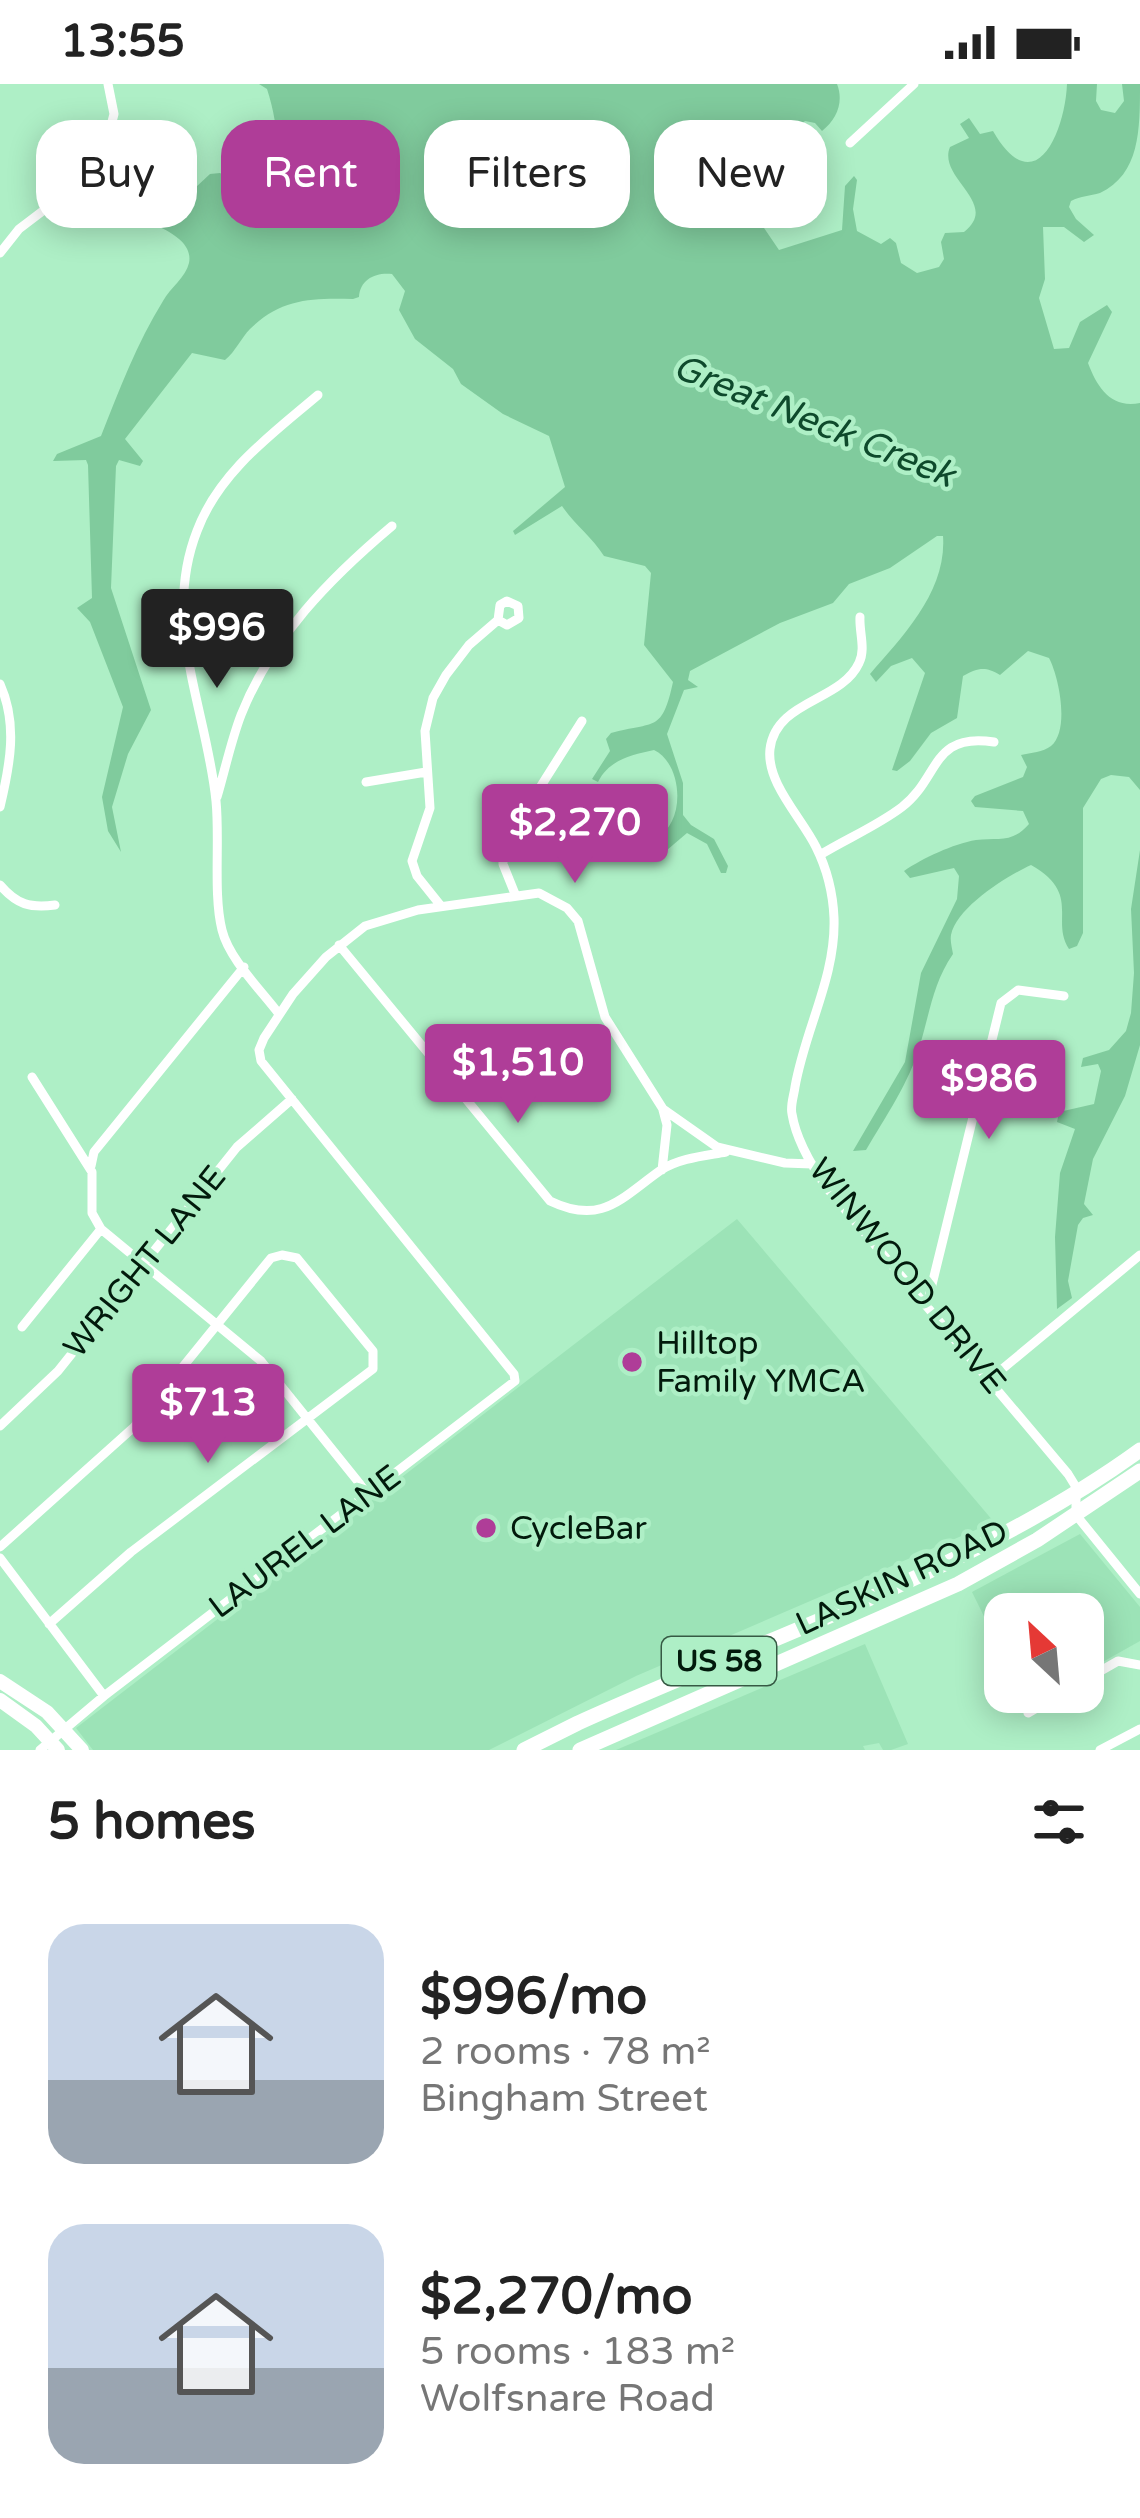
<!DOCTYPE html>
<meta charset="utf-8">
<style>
:root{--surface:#fff;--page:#f2f2f2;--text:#222;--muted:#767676;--accent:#af3d98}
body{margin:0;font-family:"Varela Round",sans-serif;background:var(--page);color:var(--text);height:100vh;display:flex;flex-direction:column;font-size:45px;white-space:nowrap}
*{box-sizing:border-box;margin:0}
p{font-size:39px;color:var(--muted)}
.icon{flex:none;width:66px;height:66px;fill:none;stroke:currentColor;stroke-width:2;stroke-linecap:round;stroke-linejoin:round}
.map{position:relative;height:1666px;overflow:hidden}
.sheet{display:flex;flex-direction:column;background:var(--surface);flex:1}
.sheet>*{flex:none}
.hud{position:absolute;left:36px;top:36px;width:1068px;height:108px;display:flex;gap:24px}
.needle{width:78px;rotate:334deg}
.tools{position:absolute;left:984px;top:1509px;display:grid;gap:24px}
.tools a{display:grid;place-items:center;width:120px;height:120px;border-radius:24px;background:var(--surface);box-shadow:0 6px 30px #0003;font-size:60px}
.price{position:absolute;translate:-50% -102px;padding:0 27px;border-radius:12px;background:var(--accent);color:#fff;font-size:39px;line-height:78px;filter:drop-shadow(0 3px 6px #0008)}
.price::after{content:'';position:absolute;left:50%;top:72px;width:36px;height:27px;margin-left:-18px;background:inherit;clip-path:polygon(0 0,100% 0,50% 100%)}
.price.current{background:#222;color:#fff}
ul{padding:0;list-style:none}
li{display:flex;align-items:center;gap:36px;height:300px;padding:0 48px}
li span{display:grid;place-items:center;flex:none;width:336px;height:240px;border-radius:36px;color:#555}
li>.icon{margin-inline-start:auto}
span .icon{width:144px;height:144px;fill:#fffc;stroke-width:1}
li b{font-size:51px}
h2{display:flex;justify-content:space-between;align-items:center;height:144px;padding:0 48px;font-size:51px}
.chip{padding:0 42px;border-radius:36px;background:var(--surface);box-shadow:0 6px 30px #0003;font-size:42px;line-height:108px}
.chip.current{background:var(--accent);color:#fff}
.status{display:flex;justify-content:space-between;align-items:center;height:84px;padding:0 60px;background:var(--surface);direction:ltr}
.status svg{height:33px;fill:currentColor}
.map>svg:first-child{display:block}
.built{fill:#9ce3b7}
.water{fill:#80cb9d}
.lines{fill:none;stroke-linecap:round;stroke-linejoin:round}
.minor{stroke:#fff;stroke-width:9}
.secondary{stroke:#fff;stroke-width:14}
.primary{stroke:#fff;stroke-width:15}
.poi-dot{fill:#af3d98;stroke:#aeefc6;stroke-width:4.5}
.labels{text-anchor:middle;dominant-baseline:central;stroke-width:9;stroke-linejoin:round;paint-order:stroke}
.shield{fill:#aeefc6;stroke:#365a44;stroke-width:3}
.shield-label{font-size:30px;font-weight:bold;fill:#021a0c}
.street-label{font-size:33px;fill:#021a0c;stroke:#aeefc6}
.poi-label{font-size:33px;fill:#021a0c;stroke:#aeefc6;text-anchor:start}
.water-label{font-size:36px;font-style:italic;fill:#0e4a2c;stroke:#aeefc6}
</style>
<div class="status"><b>13:55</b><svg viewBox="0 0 49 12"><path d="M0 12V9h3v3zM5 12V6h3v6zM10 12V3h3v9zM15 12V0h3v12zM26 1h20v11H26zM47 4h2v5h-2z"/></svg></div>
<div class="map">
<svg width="1140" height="1666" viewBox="0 0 1140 1666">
<rect width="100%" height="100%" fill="#aeefc6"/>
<!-- built -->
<path class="built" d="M737,1135L994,1438L636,1592L489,1666H93L76,1644Z
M1080,1450L1140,1523V1557L1083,1589V1530H1005V1575L972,1508Z
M865,1560L908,1660L891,1666H883L879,1659L863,1662L865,1666H616Z"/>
<!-- water -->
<path class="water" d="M259,0H837C844,18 837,35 822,47L815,39L805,37C795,47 781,54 771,63C758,77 754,94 739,107L779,166L842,146L845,102L854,92L857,96L853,125L857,147L881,160L890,154L896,159L901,179L917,189L939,183L944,175L941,158L945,149L964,148C1001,119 937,94 950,63L969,54L960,40L969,34L980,50L993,47C1035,120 1065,48 1067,0H1097L1096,17L1101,26L1115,29L1124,17L1122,0H1140C1140,46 1140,90 1100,109C1090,112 1081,112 1071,117L1069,123L1076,135L1094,151L1084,158L1064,143H1043L1045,195L1039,214L1054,265L1069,264L1080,238L1107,221L1112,228L1088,279C1097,303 1111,325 1140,319V706L1129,693L1111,691L1101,695L1083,724V849L1077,862L1069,865C1050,836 1082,810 1031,781C1007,792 957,823 951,851C950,857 952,864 953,870C933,899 930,928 920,961C909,999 886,1032 866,1066L853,1067L905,978L921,889L957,815L959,792L954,784L910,794L904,787C923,774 953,760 976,756C998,753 1012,760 1029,740L1023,727L975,723L971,717L975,712L1023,693L1027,683L1021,671C1031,669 1043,668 1051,662C1070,646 1059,593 1049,574L1028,567L1000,591C985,582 978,584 963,592L957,634L931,649L910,677L897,687L892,686L925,589L912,574L891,582L876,598L870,590C903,552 947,507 943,452H937L890,484L849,500L833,519L780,539L690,587L688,596L698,603L684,606L667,650L683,699V731L691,741L714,755L728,782L726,789H721L707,760L687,749L660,772L633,776V768C647,762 665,752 672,737C683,715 677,677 654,666C631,671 609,676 598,698L592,695L610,667L606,655L611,649C655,637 662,649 673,598L644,561L651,489L645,482L604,472C592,453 575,441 562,422L515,451L513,447L565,403L549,352L503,330L461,300L453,285L415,255L399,226L405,207L392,190C376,188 360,195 359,213L353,215C313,214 281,214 250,245C241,254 236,267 225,276L192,269L125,355L143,377L140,382L119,376L116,382L111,504L151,626L128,670L112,723L121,768L108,747L102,713L123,623L90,538L77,524L92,514L88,381L86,376L53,377L57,370L101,352C119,306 137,259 163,217C170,204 186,193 189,179C191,169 186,161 179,155C143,124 126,160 105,97L156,129L181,117L210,90L220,89L236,99L263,87L276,88C279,58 276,33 267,5Z
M1140,766V961L1125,1012L1093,1075L1084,1120L1093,1131L1083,1134L1078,1141L1068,1197L1072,1214L1057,1225L1055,1153L1060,1089L1075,1045L1057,1038L1059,1028L1094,1020L1101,987L1098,980L1081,983L1083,974L1109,966L1126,947L1131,929L1134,889L1131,825Z"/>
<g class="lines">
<!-- minor -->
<path class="minor" d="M850,59L914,0
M0,169L19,145L65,110L108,53L114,30L108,0
M860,533C859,548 866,565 859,579C841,618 776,616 770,665C766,699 802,734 816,763C827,785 833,810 834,834C836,893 805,945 795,1003C794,1011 790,1022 792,1030C796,1055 813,1084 827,1104L1068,1390L1076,1403V1431L1140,1510
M0,600C18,640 10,681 0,723
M366,698L426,688
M217,713C225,686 231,657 241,631C272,553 329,495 392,442
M820,771C846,755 877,742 902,723C940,694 931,648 994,658
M0,801C17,821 30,824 55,821
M515,810L503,780V762L582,637
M441,822L417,792L412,777L430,724L425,647L433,614L446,591L469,561L498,536L500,521L507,517L518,522L519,534L507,541L498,536
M339,861L550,1117C602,1142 621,1114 661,1086C680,1074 704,1072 726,1068
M279,930C261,906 229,875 222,846C213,810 220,756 216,717C207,626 161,539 197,447C219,388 271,351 318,311
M32,993L92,1088V1129L101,1145L261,1277L368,1410
M91,1082L94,1068L244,883
M662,1086L667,1041L663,1026
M927,1221L1001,919L1018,906L1064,912
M22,1243L101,1145
M989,1296L1140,1171
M0,1342L58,1287L237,1063L292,1015
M0,1463L134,1343L271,1174L282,1171L297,1174L373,1267V1285L131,1468L49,1540
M0,1474L104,1612
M1083,1597L1118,1577L1140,1581
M1028,1629L1064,1608
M40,1666L104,1612L515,1297L514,1290L261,977L259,966L264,954L293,910L326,873L365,842L418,826L539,809L567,824L578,837L605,933L663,1025L717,1063L785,1079L812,1080
M1100,1666L1140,1645"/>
<!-- secondary -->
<path class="secondary" d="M0,1597L47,1628L82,1666
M0,1616L36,1642L58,1666"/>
<!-- primary -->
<path class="primary" d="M524,1666L578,1639C761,1556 978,1484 1140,1366
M580,1666L958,1500L1037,1456L1140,1387"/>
</g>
<!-- markers -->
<g class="poi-dot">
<circle cx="632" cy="1278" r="12"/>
<circle cx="486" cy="1444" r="12"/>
</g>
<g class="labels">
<!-- shield labels -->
<rect class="shield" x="662" y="1553" width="114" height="48" rx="9"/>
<g class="shield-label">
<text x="719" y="1577">US 58</text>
</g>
<!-- street labels -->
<g class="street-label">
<text transform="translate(145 1178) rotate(-51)">WRIGHT LANE</text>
<text transform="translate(907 1192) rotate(51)">WINWOOD DRIVE</text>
<text transform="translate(305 1458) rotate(-37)">LAUREL LANE</text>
<text transform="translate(902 1494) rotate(-25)">LASKIN ROAD</text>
</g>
<!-- poi labels -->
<g class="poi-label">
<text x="656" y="1259">Hilltop<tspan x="656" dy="38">Family YMCA</tspan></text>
<text x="510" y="1444">CycleBar</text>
</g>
<!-- water labels -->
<g class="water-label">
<text transform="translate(814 337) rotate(22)">Great Neck Creek</text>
</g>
</g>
</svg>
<div class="tools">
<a><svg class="needle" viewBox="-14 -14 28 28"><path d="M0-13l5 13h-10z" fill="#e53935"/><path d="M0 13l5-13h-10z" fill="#767676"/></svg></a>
</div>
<b class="price current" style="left:217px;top:607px">$996</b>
<b class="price" style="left:575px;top:802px">$2,270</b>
<b class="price" style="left:518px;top:1042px">$1,510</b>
<b class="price" style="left:989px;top:1058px">$986</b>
<b class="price" style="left:208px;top:1382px">$713</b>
<div class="hud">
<a class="chip">Buy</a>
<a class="chip current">Rent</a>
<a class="chip">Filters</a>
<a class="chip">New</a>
</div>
</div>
<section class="sheet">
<h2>5 homes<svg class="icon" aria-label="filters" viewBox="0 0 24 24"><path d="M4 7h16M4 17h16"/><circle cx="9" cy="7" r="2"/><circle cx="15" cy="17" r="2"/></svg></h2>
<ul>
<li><span style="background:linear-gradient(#c9d6e8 65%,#9aa5b1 0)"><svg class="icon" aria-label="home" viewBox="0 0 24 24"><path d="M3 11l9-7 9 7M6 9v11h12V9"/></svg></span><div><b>$996/mo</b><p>2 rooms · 78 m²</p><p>Bingham Street</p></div></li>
<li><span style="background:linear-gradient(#c9d6e8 60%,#9aa5b1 0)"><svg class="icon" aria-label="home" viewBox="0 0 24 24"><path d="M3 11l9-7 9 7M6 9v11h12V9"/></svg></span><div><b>$2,270/mo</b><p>5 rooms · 183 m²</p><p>Wolfsnare Road</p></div></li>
</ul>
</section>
